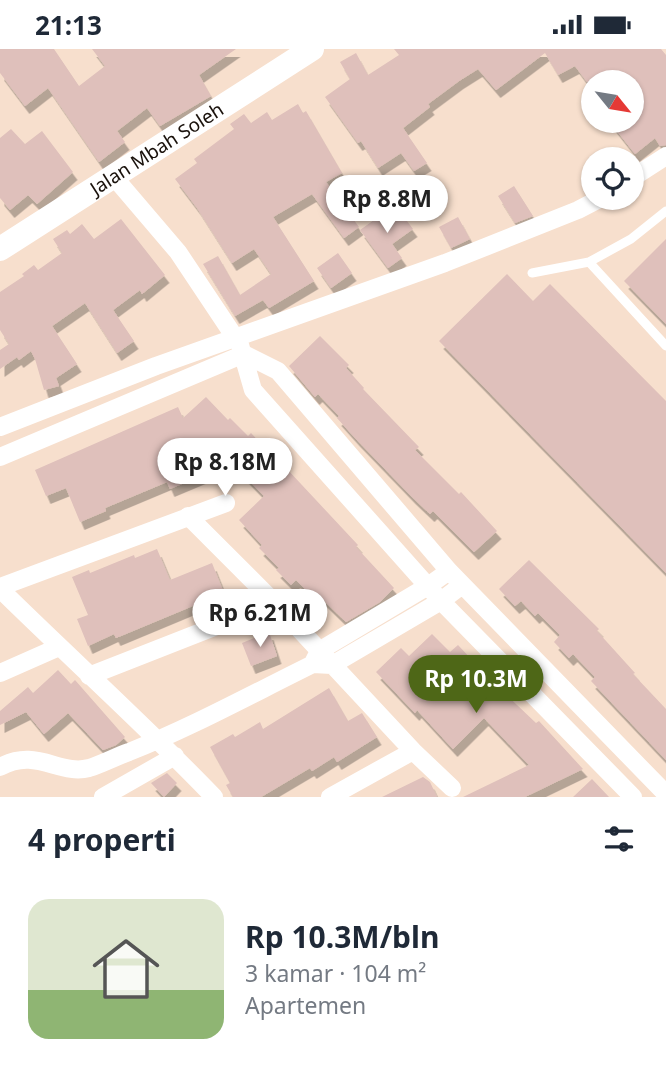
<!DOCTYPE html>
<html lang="id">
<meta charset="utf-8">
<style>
:root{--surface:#fff;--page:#f2f2f3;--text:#1f2937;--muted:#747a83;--accent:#4e6717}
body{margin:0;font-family:"Noto Sans",sans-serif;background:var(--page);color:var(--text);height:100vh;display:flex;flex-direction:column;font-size:26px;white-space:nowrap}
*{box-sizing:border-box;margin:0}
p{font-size:23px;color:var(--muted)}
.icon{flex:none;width:38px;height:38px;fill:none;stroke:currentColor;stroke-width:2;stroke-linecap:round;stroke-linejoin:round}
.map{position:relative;height:748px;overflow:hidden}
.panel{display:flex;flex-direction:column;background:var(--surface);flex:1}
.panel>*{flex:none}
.needle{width:46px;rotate:120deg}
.buttons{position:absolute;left:581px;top:21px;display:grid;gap:14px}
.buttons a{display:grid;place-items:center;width:63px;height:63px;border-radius:50%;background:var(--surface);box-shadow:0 2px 5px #0004;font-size:35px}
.price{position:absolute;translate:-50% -60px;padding:0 16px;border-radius:24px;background:#fff;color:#222;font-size:23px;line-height:46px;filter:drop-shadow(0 2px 4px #0008)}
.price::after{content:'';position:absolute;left:50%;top:42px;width:21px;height:16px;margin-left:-10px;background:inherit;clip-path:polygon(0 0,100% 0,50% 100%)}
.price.active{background:var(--accent);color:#fff}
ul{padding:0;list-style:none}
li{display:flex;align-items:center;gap:21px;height:175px;padding:0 28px}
li span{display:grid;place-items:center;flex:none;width:196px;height:140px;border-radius:21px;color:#555}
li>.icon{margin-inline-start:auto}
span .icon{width:84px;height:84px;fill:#fffc;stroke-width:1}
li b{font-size:30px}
h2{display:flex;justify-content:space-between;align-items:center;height:84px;padding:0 28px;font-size:30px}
.status{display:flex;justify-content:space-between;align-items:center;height:49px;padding:0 35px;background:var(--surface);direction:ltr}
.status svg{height:19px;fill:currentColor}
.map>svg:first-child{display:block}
.building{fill:#dfc0bb;filter:url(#shadow)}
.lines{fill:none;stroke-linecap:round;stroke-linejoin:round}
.lane{stroke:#fff;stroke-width:9}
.street{stroke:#fff;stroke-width:18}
.secondary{stroke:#fff;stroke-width:24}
.labels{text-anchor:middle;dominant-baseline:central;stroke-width:5;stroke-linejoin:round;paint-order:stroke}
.street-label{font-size:19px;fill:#19110b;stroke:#f7dfcd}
</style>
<div class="status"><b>21:13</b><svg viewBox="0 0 49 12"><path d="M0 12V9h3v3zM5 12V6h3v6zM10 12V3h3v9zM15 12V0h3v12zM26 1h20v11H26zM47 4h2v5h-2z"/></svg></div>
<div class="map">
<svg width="666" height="748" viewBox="0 0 666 748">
<defs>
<filter id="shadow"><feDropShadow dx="4.5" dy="8" stdDeviation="0" flood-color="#0004"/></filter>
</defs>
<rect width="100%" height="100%" fill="#f7dfcd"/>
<!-- building -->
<path class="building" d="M0,0H54L79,37L105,17L92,0H236L199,26L211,47L160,77L147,59L117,82L125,93L99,113L48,39L25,57L0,24Z
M394,0H661L666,6V96L660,97L655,89L635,105L609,72H632V33H587L575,17L558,26L545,4L496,41L478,20L459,32L428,55L430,58L403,79L427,114L414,122L401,104L378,119L361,92L358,94L325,48L350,30L340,13L356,4L368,26L399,6Z
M298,55L303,64L306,62L342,124L326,133L359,178L344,189L312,145L273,168L314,232L269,259L263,251L235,267L203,215L218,207L240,246L271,225L254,200L232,214L197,159L175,130L197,114L194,110L234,80L230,75L244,65L251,74L267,63L272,71Z
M11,80L25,95L42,82L73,123L37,155L28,146L10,161L0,149V89Z
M514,137L533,167L515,174L498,147Z
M395,156L413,180L392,195L402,209L388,219L360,181Z
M458,168L470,190L451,199L439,178Z
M121,170L165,226L142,245L140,241L113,261L134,292L117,304L85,254L52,277L77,315L56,329L59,337L44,341L35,310L31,302L19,311L17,308L0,320V301L9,295L0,281V243L24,227L22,225L34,216L38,221L62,204L53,190L67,181L70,185L82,175L94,190Z
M666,190V275L624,232Z
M338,204L352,224L331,239L317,219Z
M507,225L533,252L550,235L666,352V524L439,292Z
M320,287L349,316L346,319L364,339L363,340L419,398L415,401L459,445L461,443L497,482L474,503L433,462L430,465L411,447L355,389L337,369L339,367L318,345L315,348L289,317Z
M206,348L228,371L230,369L248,387L251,384L265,399L261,403L282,425L287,420L358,496L356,498L394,539L380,553L346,573L319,547L315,550L296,531L291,536L276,521L279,519L259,499L262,496L239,471L264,447L232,414L170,440L167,433L105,459L106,462L80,473L66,439L46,447L35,421L178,358L183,369Z
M157,500L170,531L212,514L224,544L116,589L114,585L88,597L77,570L88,566L72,528L89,521L90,524L134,506L135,509Z
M529,511L599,580L597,582L635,624L633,625L666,660V711L591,632L595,628L573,605L569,609L554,593L560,586L538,564L535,567L521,552L515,557L499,540Z
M269,583L277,607L251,617L242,594Z
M432,585L450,603L458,596L473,612L469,616L492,642L497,637L536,674L539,672L583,720L525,748H463L529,716L484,669L453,700L417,661L415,664L376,623L401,599L409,607Z
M58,621L71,635L75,631L125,688L116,696L103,701L68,664L44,685L26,663L0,676V662L28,638L33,644Z
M329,639L348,672L362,664L377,688L337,713L334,708L312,722L310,719L261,748H233L226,736L230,734L210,698L233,685L235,688L260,673L263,680Z
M167,724L177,734L164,748L151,734Z
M423,728L430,733L437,748H382Z
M592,730L609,748H573Z"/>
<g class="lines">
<!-- lane -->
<path class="lane" d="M589,213L666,297
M532,224L589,213L631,190L666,162"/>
<!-- street -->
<path class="street" d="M114,128L178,203L240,296L253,341L441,552L633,748
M632,129L666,107
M0,378L156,317L445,214L578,161L601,149
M0,408L244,305L278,322L449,522L666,745
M188,467L275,554L413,702L452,739
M0,538L226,454
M0,540C71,610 145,676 214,748
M314,612L319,602L428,537L449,522
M0,624L59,598
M89,627L275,554
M0,718C36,698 60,727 89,719C102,715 115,708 129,703C192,678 252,645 313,615L332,616L441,552L462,536
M103,748L175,707
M330,748L413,702"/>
<!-- secondary -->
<path class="secondary" id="s1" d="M0,200L312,0"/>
</g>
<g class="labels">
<!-- street labels -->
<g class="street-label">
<text stroke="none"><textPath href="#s1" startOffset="186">Jalan Mbah Soleh</textPath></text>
</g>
</g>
</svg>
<div class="buttons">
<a><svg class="needle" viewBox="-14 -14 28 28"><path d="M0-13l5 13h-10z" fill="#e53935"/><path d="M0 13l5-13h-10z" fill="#747a83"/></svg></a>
<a><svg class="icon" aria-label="locate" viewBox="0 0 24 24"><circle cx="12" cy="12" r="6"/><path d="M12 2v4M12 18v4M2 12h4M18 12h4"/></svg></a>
</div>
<b class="price" style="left:387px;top:186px">Rp 8.8M</b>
<b class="price" style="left:225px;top:449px">Rp 8.18M</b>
<b class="price" style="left:260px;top:600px">Rp 6.21M</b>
<b class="price active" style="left:476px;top:666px">Rp 10.3M</b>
</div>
<section class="panel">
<h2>4 properti<svg class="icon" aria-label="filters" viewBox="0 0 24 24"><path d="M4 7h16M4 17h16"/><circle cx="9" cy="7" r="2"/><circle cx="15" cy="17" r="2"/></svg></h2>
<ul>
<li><span style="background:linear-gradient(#dfe7d0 65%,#8fb573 0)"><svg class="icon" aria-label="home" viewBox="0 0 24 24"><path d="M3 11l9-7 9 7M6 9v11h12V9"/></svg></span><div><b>Rp 10.3M/bln</b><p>3 kamar · 104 m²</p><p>Apartemen</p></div></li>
</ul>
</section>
